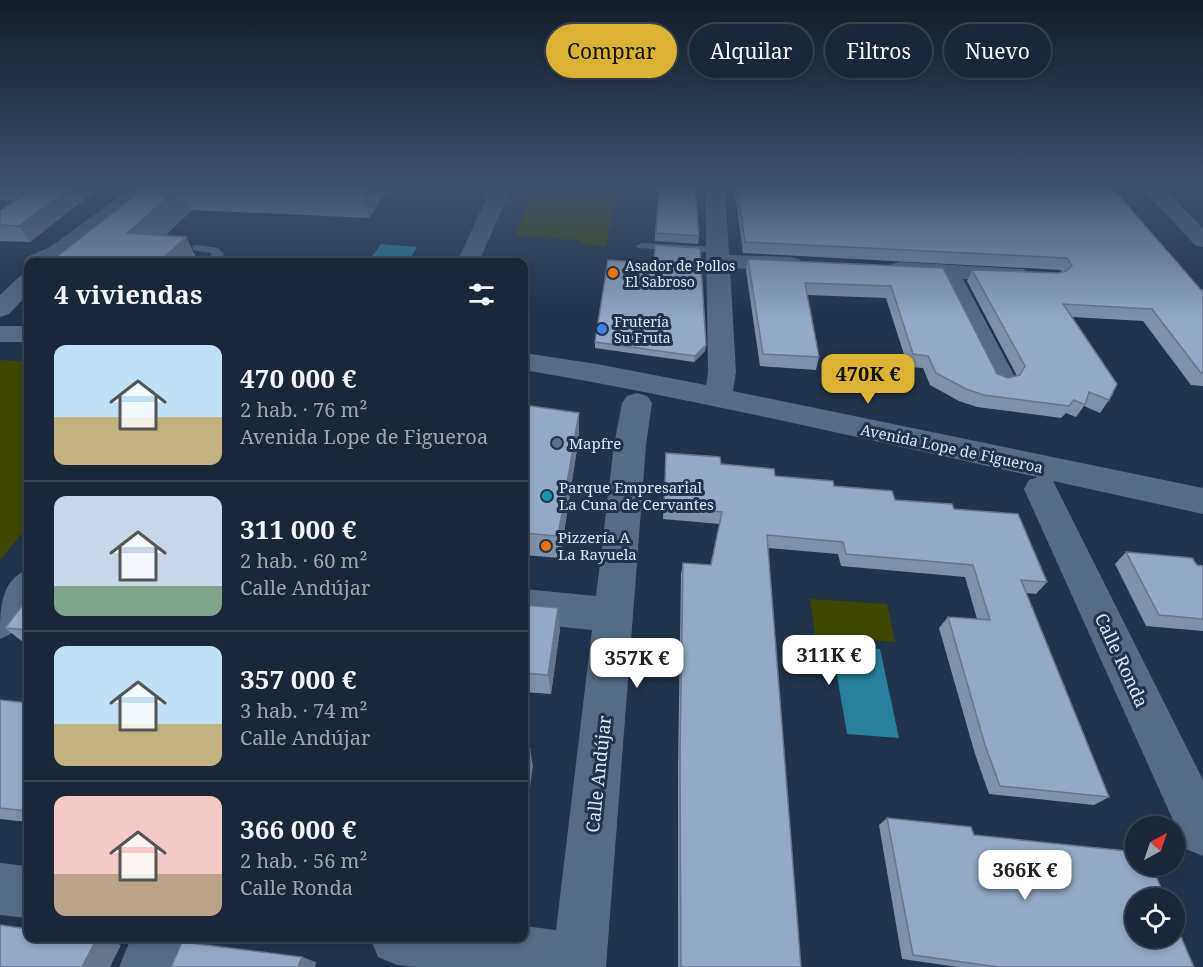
<!DOCTYPE html>
<html lang="es">
<meta charset="utf-8">
<style>
:root{--surface:#1a2738;--page:#273343;--text:#f1f3f6;--muted:#9fa5ae;--line:#384453;--accent:#dbb233}
body{margin:0;font-family:"Noto Serif",serif;background:var(--page);color:var(--text);height:100vh;display:flex;flex-direction:column;font-size:22px;white-space:nowrap}
*{box-sizing:border-box;margin:0}
p{font-size:20px;color:var(--muted)}
.icon{flex:none;width:33px;height:33px;fill:none;stroke:currentColor;stroke-width:2;stroke-linecap:round;stroke-linejoin:round}
.map{position:relative;flex:1;overflow:hidden}
.drawer{position:absolute;left:24px;top:258px;width:504px;height:684px;display:flex;flex-direction:column;background:var(--surface);border-radius:12px;box-shadow:0 3px 9px #0003,0 0 0 2px var(--line)}
.drawer>*{flex:none}
.top-card{position:absolute;left:546px;top:24px;width:567px;height:54px;display:flex;gap:12px}
.needle{width:39px;rotate:40deg}
.fabs{position:absolute;left:1125px;top:816px;display:grid;gap:12px}
.fabs a{display:grid;place-items:center;width:60px;height:60px;border-radius:50%;background:var(--surface);box-shadow:0 3px 9px #0003,0 0 0 2px var(--line);font-size:30px}
.price{position:absolute;translate:-50% -51px;padding:0 14px;border-radius:12px;background:#fff;color:#222;font-size:20px;line-height:39px;filter:drop-shadow(0 2px 3px #0008)}
.price::after{content:'';position:absolute;left:50%;top:36px;width:18px;height:14px;margin-left:-9px;background:inherit;clip-path:polygon(0 0,100% 0,50% 100%)}
.price.selected{background:var(--accent);color:#111}
ul{padding:0;list-style:none}
li{display:flex;align-items:center;gap:18px;height:150px;padding:0 30px}
li+li{border-top:2px solid var(--line)}
li span{display:grid;place-items:center;flex:none;width:168px;height:120px;border-radius:12px;color:#555}
li>.icon{margin-inline-start:auto}
span .icon{width:72px;height:72px;fill:#fffc;stroke-width:1}
li b{font-size:26px}
h2{display:flex;justify-content:space-between;align-items:center;height:72px;padding:0 30px;font-size:26px}
.pill{padding:0 21px;border-radius:27px;background:var(--surface);box-shadow:0 3px 9px #0003,0 0 0 2px var(--line);font-size:21px;line-height:54px}
.pill.selected{background:var(--accent);color:#111}
.map>svg:first-child{display:block}
.green{fill:#3f4800}
.water{fill:#297f9e}
.lines{fill:none;stroke-linecap:round;stroke-linejoin:round}
.service{fill:#566b84;fill-rule:evenodd}
.minor{fill:#566b84;fill-rule:evenodd}
.wall{fill:#7e91a9}
.shaded-wall{fill:#67768a}
.building{fill:#93a9c5;stroke:#67768a;stroke-width:1.5}
.food-dot{fill:#e8710a;stroke:#22344b;stroke-width:2}
.shop-dot{fill:#3f7fe0;stroke:#22344b;stroke-width:2}
.service-dot{fill:#5c6f8a;stroke:#22344b;stroke-width:2}
.culture-dot{fill:#0f9aa8;stroke:#22344b;stroke-width:2}
.labels{text-anchor:middle;dominant-baseline:central;stroke-width:6;stroke-linejoin:round;paint-order:stroke}
.far-poi-label{font-size:14px;fill:#dbe6f5;stroke:#22344b;text-anchor:start}
.poi-label{font-size:15px;fill:#dbe6f5;stroke:#22344b;text-anchor:start}
.street-label{font-size:15px;fill:#dbe6f5;stroke:#22344b}
.near-street-label{font-size:18px;fill:#dbe6f5;stroke:#22344b}
</style>
<div class="map">
<svg width="1203" height="967" viewBox="0 0 1203 967">
<rect width="100%" height="100%" fill="#22344b"/>
<!-- green -->
<path class="green" d="M536,186H617L606,246L580,244V240L515,235Z
M0,360L28,362V526L0,560Z
M810,599L887,604L895,642L815,635Z"/>
<!-- water -->
<path class="water" d="M381,244L417,247L408,262H368Z
M832,646L880,649L899,738L847,734Z"/>
<g class="lines">
<!-- service -->
<path class="service" d="M642,243L717,247L723,250L717,253L638,248L636,246Z
M197,245L218,248L224,254L219,262H209L211,253L193,250V246Z"/>
<!-- minor -->
<path class="minor" d="M134,186H156L66,257L53,262H28L27,267L24,262L27,257L50,247Z
M492,186H512L479,262H457Z
M705,186H725L729,255L791,257L799,259L803,264L799,269L791,271L730,268L736,372L733,391L1203,488V514L1053,481L1203,780V856L1186,849L1024,489L1029,480L1038,477C867,440 696,399 524,370V353L597,364L706,385L708,372Z
M1140,186H1161L1203,228V247L1195,245Z
M900,262L1024,269L1028,274L1024,279L1016,281L963,279L1016,379L1012,385L1002,388L992,385L939,278L892,274L888,269L892,264Z
M28,274V294L9,314L0,317V295L20,276Z
M0,326H28V342H0Z
M637,393L647,396L652,403L646,445L606,967H415L397,965L378,957L370,938H524V926L556,930L592,630L524,623V589L596,596L614,445L622,403L627,396Z
M28,569C31,599 33,627 0,639C0,608 0,581 28,569Z
M0,863L28,866V918L0,915Z
M131,938H186L174,967H119Z"/>
</g>
<!-- wall -->
<path class="wall" d="M0,186H101L30,242L0,241V211L14,201L0,200Z
M147,186H386L387,191L369,218L192,210L165,236L186,237L198,262H50Z
M660,186H695L699,236L698,244L655,241L658,190H661Z
M734,186H1111L1201,290H1203V386L1191,385L1143,321L1072,317L1109,400L1100,413L1084,406L1076,417L1066,413L1061,418L977,407L959,401L930,385L923,368L908,367L886,298L807,295L819,357L816,370L760,366L746,271L748,259L943,268L997,374L1008,378L1017,376L967,281L972,270L1058,273L1062,272L1061,270L743,253Z
M654,263L706,345L705,351L694,362L595,348V342Z
M524,405L579,436L560,558L524,555Z
M666,453L775,476L834,486L895,500L954,509L1047,582L1036,594L1026,593L1109,797L1094,805L989,794L975,754L939,628L948,617L977,619L965,577L841,566L838,554L768,548L801,967H678V765L681,574L683,563L711,565L720,524L663,519Z
M1126,552L1203,566V631L1146,626L1115,564Z
M28,598V646L5,628Z
M524,605L560,629L551,694L524,692Z
M0,700L28,703V822L0,819Z
M887,818L974,835L1194,967H958L902,959L879,825Z"/>
<!-- shaded-wall -->
<path class="shaded-wall" d="M72,186H101L30,242L19,226Z
M181,186L192,210L141,258L127,233Z
M368,186H386L387,191L369,218L362,194Z
M186,237L197,262H159Z
M706,345L705,351L694,362L695,356Z
M579,413V436L560,558L558,536Z
M558,608L560,629L551,694L548,675Z
M530,749L533,766L524,831V788Z
M97,938L121,945L110,967H82Z
M302,957L316,962L315,967H298Z"/>
<!-- building -->
<path class="building" d="M9,186H72L19,226L0,225V211L35,187Z
M147,186H368L362,194L181,186L127,233L186,237L159,262H50Z
M662,186H695L699,236L656,233L658,190H662Z
M737,186H1111L1201,290H1203V373H1201L1152,309L1063,304L1117,384L1109,400L1089,392L1085,405L1074,400L1069,406L984,395L966,389L936,373L928,356L913,354L891,286L805,283L819,357L763,354L748,259L943,268L997,374L1008,378L1020,375L1025,366L972,270L1058,273L1066,271L1072,266L1067,258L745,242Z
M655,245L700,248L706,345L695,356L595,342L608,260L654,263Z
M524,405L579,413L558,536L524,533Z
M666,453L720,457L721,464L774,469L775,476L833,481L834,486L892,491L895,500L952,504L954,509L1018,514L1047,582L1021,580L1109,797L1000,786L985,745L948,617L990,620L973,565L846,554L843,542L767,535L801,967H681L680,756L683,563L711,565L722,512L664,507Z
M1126,552L1192,558L1197,565L1203,566V619L1159,615Z
M28,598V630L5,628Z
M524,605L558,608L548,675L524,673Z
M0,700L28,703V811L0,808Z
M524,749H530L524,788Z
M887,818L971,827L974,835L1136,852V866H1152L1165,898H1136V938H1174V921L1194,967H998L913,955Z
M0,925L28,929V938H97L82,967H0Z
M182,942L302,957L298,967H171Z"/>
<!-- sky -->
<linearGradient id="sky" x2="0" y2="1"><stop stop-color="#131d29"/><stop offset="0.58" stop-color="#3e506c"/><stop offset="1" stop-color="#3e506c" stop-opacity="0"/></linearGradient>
<rect width="1203" height="321" fill="url(#sky)"/>
<!-- markers -->
<g class="food-dot">
<circle cx="613" cy="273" r="6"/>
<circle cx="546" cy="546" r="6"/>
</g>
<circle class="shop-dot" cx="602" cy="329" r="6"/>
<circle class="service-dot" cx="557" cy="443" r="6"/>
<circle class="culture-dot" cx="547" cy="496" r="6"/>
<g class="labels">
<!-- far-poi labels -->
<g class="far-poi-label">
<text x="625" y="265">Asador de Pollos<tspan x="625" dy="16">El Sabroso</tspan></text>
<text x="614" y="321">Frutería<tspan x="614" dy="16">Su Fruta</tspan></text>
</g>
<!-- poi labels -->
<g class="poi-label">
<text x="569" y="443">Mapfre</text>
<text x="559" y="487">Parque Empresarial<tspan x="559" dy="17">La Cuna de Cervantes</tspan></text>
<text x="558" y="537">Pizzería A<tspan x="558" dy="17">La Rayuela</tspan></text>
</g>
<!-- street labels -->
<g class="street-label">
<text transform="translate(952 448) rotate(12)">Avenida Lope de Figueroa</text>
</g>
<!-- near-street labels -->
<g class="near-street-label">
<text transform="translate(1122 660) rotate(65)">Calle Ronda</text>
<text transform="translate(598 774) rotate(-84)">Calle Andújar</text>
</g>
</g>
</svg>
<div class="fabs">
<a><svg class="needle" viewBox="-14 -14 28 28"><path d="M0-13l5 13h-10z" fill="#e53935"/><path d="M0 13l5-13h-10z" fill="#9fa5ae"/></svg></a>
<a><svg class="icon" aria-label="locate" viewBox="0 0 24 24"><circle cx="12" cy="12" r="6"/><path d="M12 2v4M12 18v4M2 12h4M18 12h4"/></svg></a>
</div>
<b class="price selected" style="left:868px;top:405px">470K €</b>
<b class="price" style="left:829px;top:686px">311K €</b>
<b class="price" style="left:637px;top:689px">357K €</b>
<b class="price" style="left:1025px;top:901px">366K €</b>
<div class="top-card">
<a class="pill selected">Comprar</a>
<a class="pill">Alquilar</a>
<a class="pill">Filtros</a>
<a class="pill">Nuevo</a>
</div>
<section class="drawer">
<h2>4 viviendas<svg class="icon" aria-label="filters" viewBox="0 0 24 24"><path d="M4 7h16M4 17h16"/><circle cx="9" cy="7" r="2"/><circle cx="15" cy="17" r="2"/></svg></h2>
<ul>
<li><span style="background:linear-gradient(#bfe0f5 60%,#c2b280 0)"><svg class="icon" aria-label="home" viewBox="0 0 24 24"><path d="M3 11l9-7 9 7M6 9v11h12V9"/></svg></span><div><b>470 000 €</b><p>2 hab. · 76 m²</p><p>Avenida Lope de Figueroa</p></div></li>
<li><span style="background:linear-gradient(#c9d6e8 75%,#7fa58c 0)"><svg class="icon" aria-label="home" viewBox="0 0 24 24"><path d="M3 11l9-7 9 7M6 9v11h12V9"/></svg></span><div><b>311 000 €</b><p>2 hab. · 60 m²</p><p>Calle Andújar</p></div></li>
<li><span style="background:linear-gradient(#bfe0f5 65%,#c2b280 0)"><svg class="icon" aria-label="home" viewBox="0 0 24 24"><path d="M3 11l9-7 9 7M6 9v11h12V9"/></svg></span><div><b>357 000 €</b><p>3 hab. · 74 m²</p><p>Calle Andújar</p></div></li>
<li><span style="background:linear-gradient(#f6c9c9 65%,#b9a48a 0)"><svg class="icon" aria-label="home" viewBox="0 0 24 24"><path d="M3 11l9-7 9 7M6 9v11h12V9"/></svg></span><div><b>366 000 €</b><p>2 hab. · 56 m²</p><p>Calle Ronda</p></div></li>
</ul>
</section>
</div>
